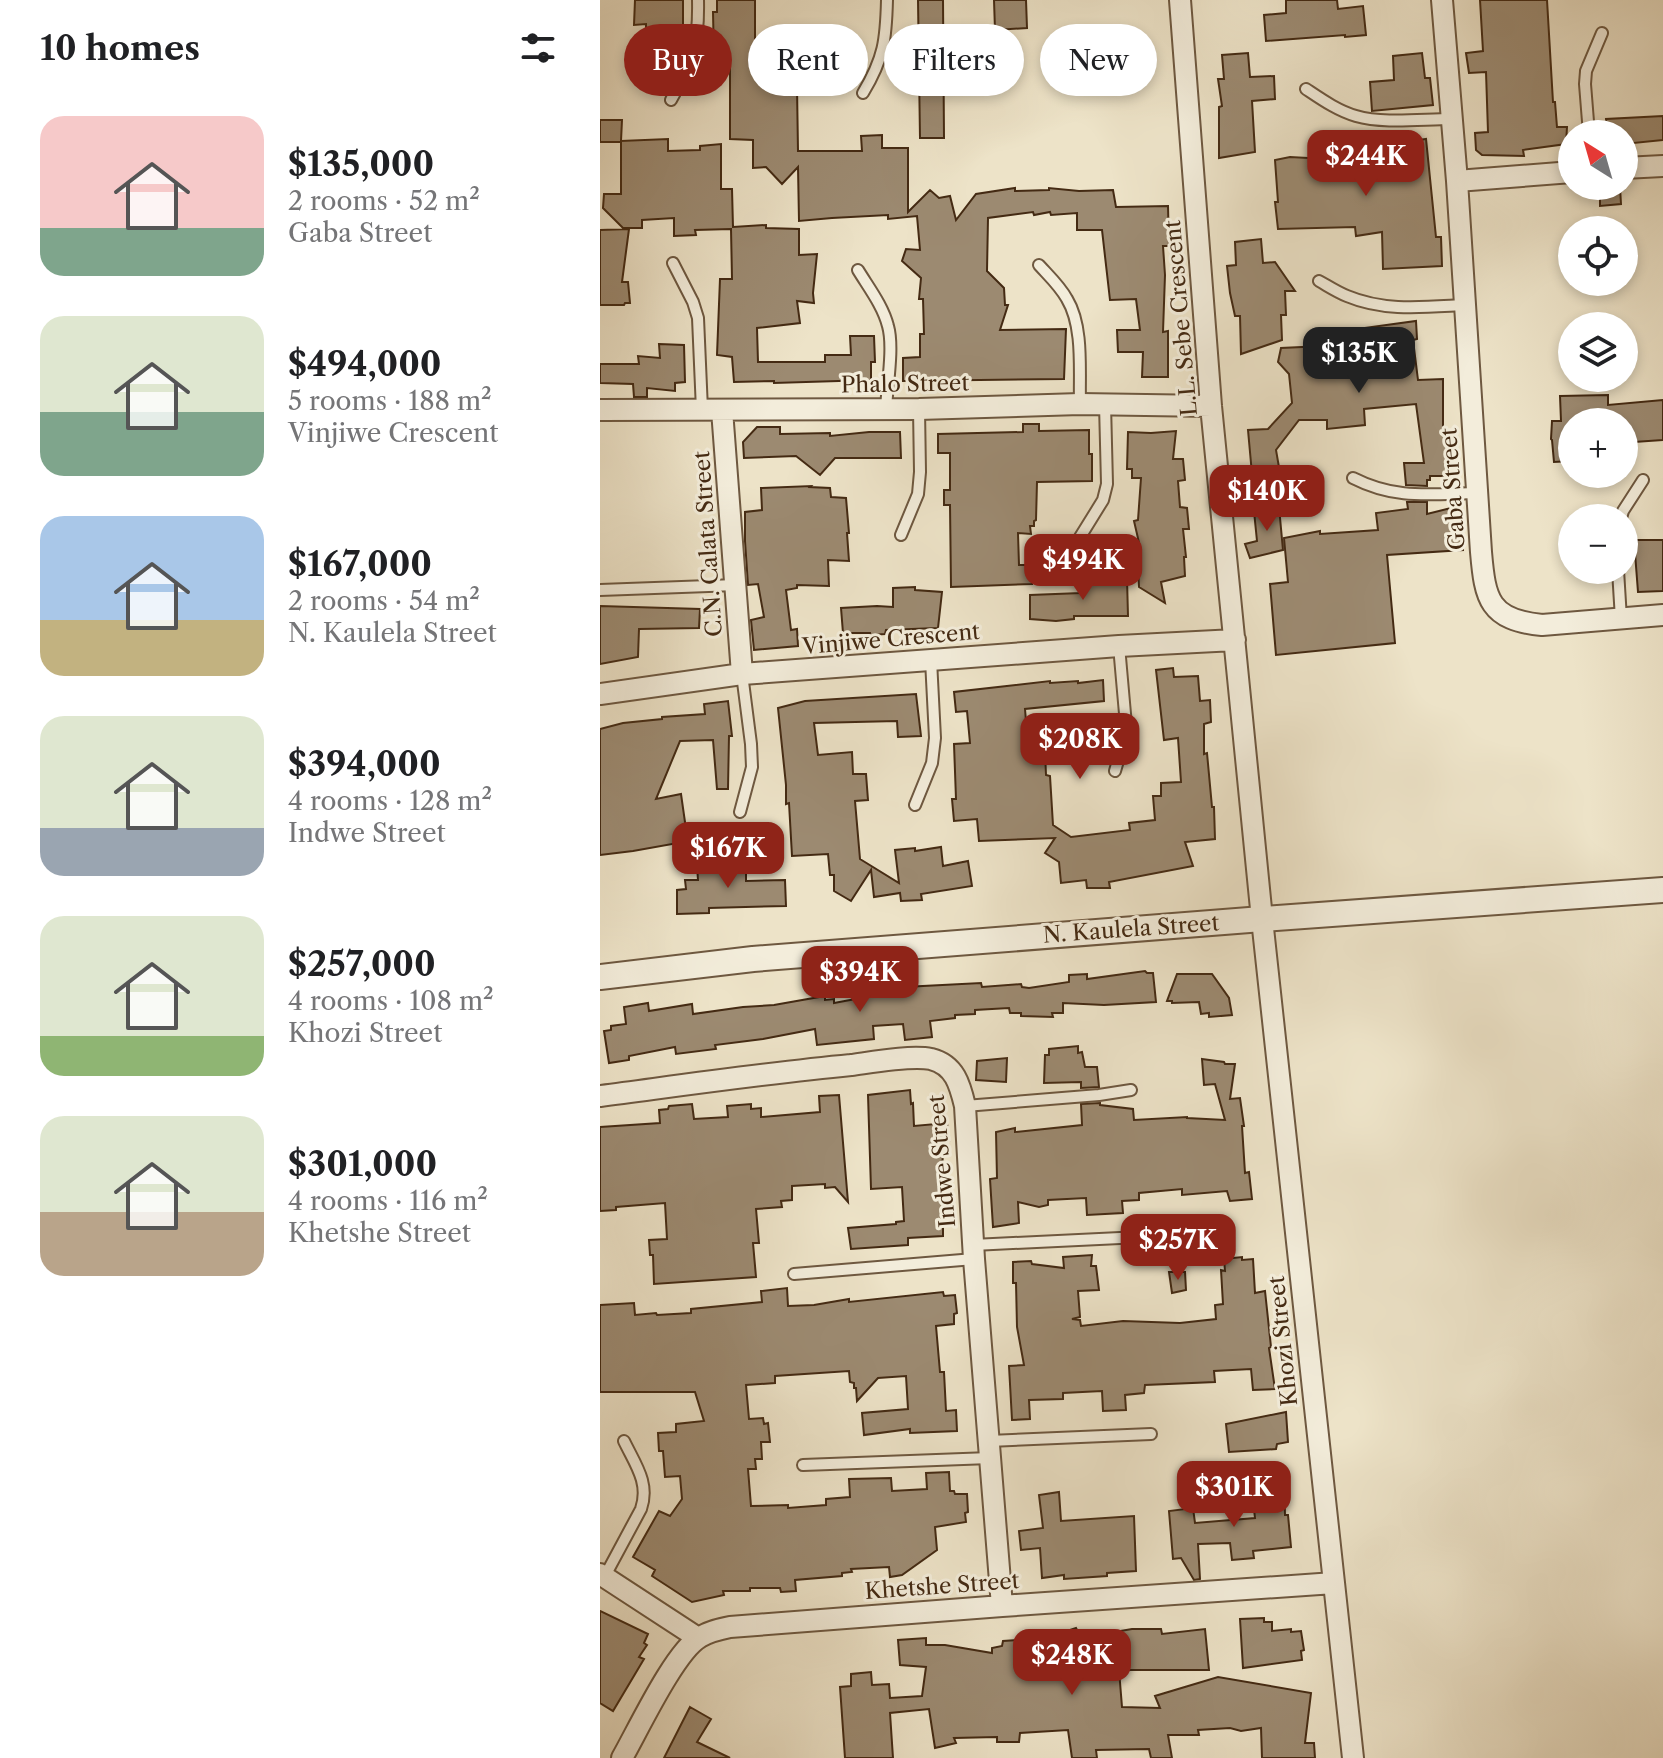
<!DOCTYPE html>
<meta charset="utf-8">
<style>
:root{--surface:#fff;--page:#f6f6f6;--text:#202124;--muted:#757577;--accent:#8f2418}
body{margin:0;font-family:"Libre Caslon Text",serif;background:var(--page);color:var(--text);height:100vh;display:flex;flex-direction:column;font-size:30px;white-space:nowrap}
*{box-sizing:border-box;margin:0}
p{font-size:26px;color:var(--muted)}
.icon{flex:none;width:44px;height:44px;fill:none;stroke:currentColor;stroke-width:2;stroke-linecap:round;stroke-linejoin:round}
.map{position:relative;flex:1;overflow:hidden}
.sheet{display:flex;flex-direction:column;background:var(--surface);width:600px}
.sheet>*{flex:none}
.banner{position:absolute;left:24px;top:24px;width:760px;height:72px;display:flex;gap:16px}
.needle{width:52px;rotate:323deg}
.fabs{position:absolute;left:958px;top:120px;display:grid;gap:16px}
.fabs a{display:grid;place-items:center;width:80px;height:80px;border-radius:50%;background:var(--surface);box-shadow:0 4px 12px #0003;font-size:40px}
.price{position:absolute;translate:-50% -68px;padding:0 18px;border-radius:16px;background:var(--accent);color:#fff;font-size:26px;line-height:52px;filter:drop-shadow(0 2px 4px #0008)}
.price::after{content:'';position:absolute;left:50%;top:48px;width:24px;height:18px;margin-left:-12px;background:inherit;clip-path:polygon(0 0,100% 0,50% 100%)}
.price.on{background:#222;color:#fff}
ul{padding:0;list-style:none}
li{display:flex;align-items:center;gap:24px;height:200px;padding:0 40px}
li span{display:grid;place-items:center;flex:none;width:224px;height:160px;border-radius:24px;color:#555}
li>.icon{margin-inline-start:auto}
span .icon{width:96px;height:96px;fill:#fffc;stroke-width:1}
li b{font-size:34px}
h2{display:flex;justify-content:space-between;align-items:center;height:96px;padding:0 40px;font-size:34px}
.pill{padding:0 28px;border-radius:36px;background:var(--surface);box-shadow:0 4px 12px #0003;font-size:28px;line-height:72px}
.pill.on{background:var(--accent);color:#fff}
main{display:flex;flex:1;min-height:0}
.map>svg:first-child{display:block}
.building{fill:#9c8a71;stroke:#442a13;stroke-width:2}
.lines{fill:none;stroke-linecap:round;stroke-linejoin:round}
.service-casing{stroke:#6e5840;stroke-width:14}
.minor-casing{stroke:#6e5840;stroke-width:24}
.tertiary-casing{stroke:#6e5840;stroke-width:28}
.service{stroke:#f3eddb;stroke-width:10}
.minor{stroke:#f3eddb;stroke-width:20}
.tertiary{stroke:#f3eddb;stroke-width:24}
.labels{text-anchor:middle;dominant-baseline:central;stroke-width:6;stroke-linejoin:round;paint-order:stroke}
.street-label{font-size:22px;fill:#442a13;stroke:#f3eddb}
</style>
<main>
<section class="sheet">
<h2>10 homes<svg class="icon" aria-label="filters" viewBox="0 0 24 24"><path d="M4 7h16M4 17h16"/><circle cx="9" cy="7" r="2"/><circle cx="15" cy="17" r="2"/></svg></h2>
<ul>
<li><span style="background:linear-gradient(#f6c9c9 70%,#7fa58c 0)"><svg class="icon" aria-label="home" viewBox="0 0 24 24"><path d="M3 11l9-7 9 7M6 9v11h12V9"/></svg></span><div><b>$135,000</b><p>2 rooms · 52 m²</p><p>Gaba Street</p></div></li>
<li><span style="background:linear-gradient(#dfe7d0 60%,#7fa58c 0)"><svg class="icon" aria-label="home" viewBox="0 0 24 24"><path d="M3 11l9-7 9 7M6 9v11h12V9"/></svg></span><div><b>$494,000</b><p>5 rooms · 188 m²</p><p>Vinjiwe Crescent</p></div></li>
<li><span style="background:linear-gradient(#a9c7e8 65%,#c2b280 0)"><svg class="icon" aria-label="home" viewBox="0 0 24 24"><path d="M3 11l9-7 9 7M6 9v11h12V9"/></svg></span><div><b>$167,000</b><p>2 rooms · 54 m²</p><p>N. Kaulela Street</p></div></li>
<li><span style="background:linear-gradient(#dfe7d0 70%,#9aa5b1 0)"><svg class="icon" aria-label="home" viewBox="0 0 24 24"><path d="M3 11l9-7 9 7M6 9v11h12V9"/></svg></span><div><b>$394,000</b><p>4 rooms · 128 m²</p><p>Indwe Street</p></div></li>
<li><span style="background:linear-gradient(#dfe7d0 75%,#8fb573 0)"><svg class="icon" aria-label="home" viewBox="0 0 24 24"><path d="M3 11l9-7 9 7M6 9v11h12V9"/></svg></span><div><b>$257,000</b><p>4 rooms · 108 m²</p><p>Khozi Street</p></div></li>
<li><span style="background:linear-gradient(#dfe7d0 60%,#b9a48a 0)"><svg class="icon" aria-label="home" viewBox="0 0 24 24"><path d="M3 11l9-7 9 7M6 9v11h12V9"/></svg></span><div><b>$301,000</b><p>4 rooms · 116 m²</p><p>Khetshe Street</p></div></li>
</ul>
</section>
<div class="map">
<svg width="1063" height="1758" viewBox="0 0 1063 1758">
<rect width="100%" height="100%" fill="#ede3c8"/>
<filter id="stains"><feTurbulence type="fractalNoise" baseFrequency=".0025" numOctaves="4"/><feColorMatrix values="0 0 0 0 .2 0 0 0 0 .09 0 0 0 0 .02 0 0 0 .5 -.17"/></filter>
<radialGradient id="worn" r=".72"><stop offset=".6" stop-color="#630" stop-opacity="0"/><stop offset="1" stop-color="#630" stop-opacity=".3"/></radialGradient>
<!-- building -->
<path class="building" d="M35,0H83V29L46,31V24L34,25Z
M117,0H155V41L198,40V63H211L210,86L197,87L198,151H262L261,136L282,135V148H308V212L330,190L339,198L350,196L356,220L376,194L415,188V191L449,190V188L479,191L513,190L516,207L568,206L569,246H563L565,275L563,332L568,331V377H542L543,352H518L517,330H540L536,299L510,300L502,230H477V213L451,215L450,212L434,215L433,212L388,218L387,271L404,288L405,305H408L400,330L466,329L464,379L303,381V358L320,357V334H324L323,299H319L321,278L302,261L306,249L320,250L317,216L288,219V215L232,218L199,221L198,167L182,184L166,167L153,168V140L130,139V60H114L113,12H117Z
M318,0H343L344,138H320Z
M394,0H426L427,28L395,30Z
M686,0H737L738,9L763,6L766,35L745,37V35L666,41L664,15L686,13Z
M880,0H947L953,102H955L957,127H967L966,144L923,150L924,156L882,155L876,150L875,133L888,132L886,72L869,73L866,53L883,51Z
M648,53L650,77L674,76L675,99L652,101L655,152L619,158V107L622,106L618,79H624L622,55Z
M822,53L825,78H830L833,105L772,111L770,82L794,80L793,56Z
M1063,116V140L1024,144V134H1007L1006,119Z
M0,120H22L21,141L68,139V151L100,150V146L121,144V189H132L133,227L166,225V228L199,229V255L217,254L213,293L214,303L197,301L200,323L157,328L158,362H225V355H251L250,336H274L275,362H271V380L174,383V381L134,382L132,357L117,355L120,279H132L131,229L95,230L96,235L74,236V218L42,220V228H23L3,208L4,194H21V142H0Z
M800,136V143L826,139L836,237H841L842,266L783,269L782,232L756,236L755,227L678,229L675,202H678L675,160L690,157L726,159L724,142L746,141L747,155L778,152L777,141Z
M1020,187L1021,204L1000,206V189Z
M29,229L22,282H28L30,303H25L24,305H0V230Z
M661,239L663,263L675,262L695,291H685L686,315H681L682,340L641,354L640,316H635L630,293L627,266L636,265L635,242Z
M816,321L817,339L813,340L818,380L843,379V431H847V455H849L847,476H830V480H827V486L806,485L804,463H824L816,404L764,409L765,425L727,429V420H699L676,450L680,473L652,474L648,430L668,429L692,403L689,374L678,362L681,348L766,344L764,328Z
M59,344L84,345L85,382L75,383V391L47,388V397H34L33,384L0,383V364H39L38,356L60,358Z
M1008,395V405L1063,400V440L1034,442L1024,440V422H972V461L954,462L952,440L951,439L952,421H961L960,396Z
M423,424H439V431L489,430V454H492V481L437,482L436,520L434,521V526H430L431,534L418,533L419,565H432V584L351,587L350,505H344V490H350V453H338V434L423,432Z
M157,427H180V434L230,433V436L269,432H300L301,458H235L220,475L196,456L144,458L143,442Z
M576,431L573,459H583L585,480L578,481L580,507L587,508L589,529H583L586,557H584L585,576L561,582L565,603L539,587L537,548L540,547L534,521L538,520L541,478H532V469H527L528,432L551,433Z
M211,486L210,487L230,488L231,497L246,498L249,533H247L249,561L228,560L229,586L197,585V588L186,590L191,630L197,629L198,646L154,650L151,620L164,617L158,584L148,585L145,541V512L162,510L161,488Z
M807,502H827V514L859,506L863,550L787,555L795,643L676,655L670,584L688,582L684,538L720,531V534L778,530L776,513L808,509Z
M679,507L683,550L650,558L645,544L657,541L654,511Z
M1034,540H1063V591L1038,592Z
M481,579H527L528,616H474V619L456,621L430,619V595L481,593Z
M315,587V590L342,592L338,628L286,630L285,634L270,635V633H243L241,608L277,606L293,607V588Z
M0,606L100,609L99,628L39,629L38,657L0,664Z
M573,668L574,677L598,676L600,701L610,700L611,722L604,724V754L607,753L612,807H614L615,839L585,842L593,866L509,882L510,888H487L486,880L461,883L459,862L445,853L455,838L379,841L377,819L354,821L352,799H356L354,744L370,743L367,711L356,712L354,692L450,681V683L478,681V683L503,680L504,701L425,709L427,733L458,732L445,751L446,775L450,776L453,825L471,837L530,830L529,823L555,820L553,796H561V783L581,782L578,738L564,740L556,670Z
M316,694L321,736L298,737L297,721L214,723L218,755L252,752L253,774H266L268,800L255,801L260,859L299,883L295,850L315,848V851L341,847L343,866L368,861L372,886L321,894L322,900L301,901L300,893L274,897L271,870L251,901L234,891V875H230L228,854L192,856L189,803L186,804V785L178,708L205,701Z
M128,701L132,736H129L128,789H117L113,740L80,741L56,799L81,794L86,829L76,832L78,843L33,851L0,855V729L23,723L62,719V717L105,714L104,704Z
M134,859V863L146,861V881L185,880L186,906L109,908V913L77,914V890L86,889L85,880H98L97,866L111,865V860Z
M545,971L547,973H553L556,1002L504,1005L463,1003V1013H452L453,1017L421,1016V1013H410L409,1008L375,1010V1014L355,1015V1018L330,1021L332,1037L305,1040L303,1024L273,1026L274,1039L217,1045L215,1029L163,1039L115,1045L116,1049L76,1054L75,1047L29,1056V1060L9,1063L4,1031L11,1030V1026L26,1024L24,1007L48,1003L49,1011L92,1004L93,1014L143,1007L174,1005L225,996V1000L234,999V1003L277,995V992L305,993L304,987L381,983L382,987L421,984L422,987L429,988L469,982V975L487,974V979Z
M577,974H612L629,998L632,1015L609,1017V1013L601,1014L599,1002L572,1003V1001H567Z
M478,1046V1053L482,1052L485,1067H497L499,1087L481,1088V1082L444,1083L445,1055H449V1049Z
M407,1058L406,1082L376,1080L377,1061Z
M602,1059L624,1062L625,1064H635L630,1099L640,1098L644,1126H642L645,1173L649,1172L652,1199L630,1201L627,1191L582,1195V1189L539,1193V1200L522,1201L523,1213L487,1215L486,1198L448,1200V1205L439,1207L418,1202L419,1223L393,1227L390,1179L397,1178L396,1132L415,1128V1132L482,1125L481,1104L500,1103V1105L533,1109L534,1120L587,1117V1118L625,1120L615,1084L604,1085Z
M310,1090L311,1104L313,1103L314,1126L347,1123L349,1141H344L340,1194H343L346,1224L343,1225V1236L308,1238V1245L251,1249L248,1228L296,1224V1222L304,1221L302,1187L271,1189L268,1095Z
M239,1095L248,1202L235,1187L225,1188V1184L192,1186V1200L181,1201L182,1207L156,1209L159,1243H153L156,1277L54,1284L53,1255H50L49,1240L67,1239L65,1203L16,1207V1210L0,1211V1127L60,1123L59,1110L68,1109L69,1106L92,1104L94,1119L128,1117L127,1106L151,1104V1109L161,1108V1117L220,1112L219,1096Z
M492,1255L491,1266H496L499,1290L478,1291L480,1317L472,1319L480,1320L481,1326L523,1321L580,1323L616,1319L615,1305L623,1304L621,1270L625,1271L624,1259L642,1257V1260L653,1259L655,1293L665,1291L671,1347L669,1348L675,1389L653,1390L651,1369L614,1371L615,1382L545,1385L544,1393L525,1395L526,1410L503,1411L502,1391L463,1393V1399L429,1400L430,1419L412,1420L409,1366L424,1365L417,1327L416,1283H413V1262L431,1261L432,1264L464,1268L463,1257Z
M569,1272H585L586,1290L572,1293Z
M187,1288L188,1306L214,1305L249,1299V1302L343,1292L344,1296L355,1295L357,1313L354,1314V1324L336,1326L340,1372H344L346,1411L356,1410L357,1431L310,1433V1429L264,1435L262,1413L308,1409L306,1376L278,1378L257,1401L256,1388H254V1383L250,1382L249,1371L175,1376V1383L146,1385L149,1419L163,1418L164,1424L168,1423L170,1442H161L162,1459H155L156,1469H148L151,1506L188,1505V1508L226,1505V1499L250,1497L249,1479L291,1478L292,1491L327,1489L326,1473L349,1472L350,1491H354L355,1494H367L368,1512L365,1513L366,1522L335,1527L337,1550L302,1575L290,1577L289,1567L251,1569L252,1572L242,1573V1576L195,1580L196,1591L181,1592L180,1588H150V1591H123L124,1595L92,1602L52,1576L55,1570L33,1557L59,1511L70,1516L82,1499L80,1476L65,1477L63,1451H59L58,1433L76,1432V1424L104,1421L95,1392H0V1305L34,1303L35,1315L56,1313L57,1315L91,1313V1309L162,1302L161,1291Z
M686,1412L688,1442L677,1444L676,1449L629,1452L626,1424Z
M674,1479V1481L684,1482L685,1515H688L691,1547L653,1551L654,1558L632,1560L630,1543L598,1544L600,1579L594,1580L581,1558L573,1559L569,1511L593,1508L595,1523L655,1518L652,1492L655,1491V1480Z
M459,1492L461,1521L534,1516L536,1571L507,1573V1576L464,1579V1575L442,1578L440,1548L421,1550L419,1531L443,1528L439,1495Z
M0,1611L48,1634L44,1643L47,1645L39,1657L44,1659L13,1711L0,1703Z
M664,1618V1622H672V1631L691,1629V1632L701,1631L704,1650L701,1651L702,1660L643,1668L640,1619Z
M476,1628L480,1636H514V1632L532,1629H561L562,1634L605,1629L609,1670H519L522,1707L560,1708L555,1696L618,1677L711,1693L705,1743H714L715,1758H662L661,1728L641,1731L630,1728L598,1730L599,1735H568L572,1758H551L549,1749L496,1750L497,1758H472L468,1730L420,1733L419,1742H397V1737L354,1738L356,1743L335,1748L329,1709L290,1713L293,1758H245L240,1687L251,1686V1674L271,1672L272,1685L289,1684L290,1698L322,1696L326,1667L300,1665L298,1640L326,1638V1645H345L392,1653V1648L402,1646L403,1641L446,1638Z
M90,1707L111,1719L97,1742L130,1758H64Z"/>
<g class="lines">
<!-- service casing -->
<g class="service-casing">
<path id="service" d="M706,89C721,99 738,111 756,116C783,124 822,119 851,119
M263,93C284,58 286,40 287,0
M71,100C93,61 99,46 98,0
M989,134L985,84L986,71L1002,33
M73,263L93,302L98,318L102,410
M439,265C449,276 460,286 467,299C484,327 479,372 480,404
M258,270C269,288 283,306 288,326C294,347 287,386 286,409
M719,281C728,286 737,292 747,296C785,312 825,307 865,305
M753,478C796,500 830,494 877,493
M1021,518L1023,511L1043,480
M301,535L318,494L320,472L319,409
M477,542L503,500L507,484L505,404
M1018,570L1021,619
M0,590L136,585
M515,771L522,747L526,725L519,646
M315,805L332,763L335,738L331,660
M140,812L152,767L151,744L142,674
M365,1106L499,1095L531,1090
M373,1245L541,1237
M194,1274L374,1259
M389,1441L551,1434
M203,1465L390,1458
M5,1576L41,1509C50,1483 35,1464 24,1441"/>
</g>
<!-- minor casing -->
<g class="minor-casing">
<path id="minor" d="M580,0L611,406L662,919L753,1758
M842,0L857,181L881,552C885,599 889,620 942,625L1063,615
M1024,168L1063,166
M857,181L972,172
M0,410L319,409L480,404L611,406
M122,410L142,674
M0,694L142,674L519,646L635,640
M0,1096C84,1085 167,1073 251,1065C273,1062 311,1055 331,1059C355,1065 360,1085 365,1106L374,1259L402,1606
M0,1574L98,1638
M22,1758C38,1730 75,1651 100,1637C110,1631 120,1629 130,1627L402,1606L734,1583"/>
</g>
<!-- tertiary casing -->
<g class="tertiary-casing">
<path id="tertiary" d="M0,977L153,959L662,919L1063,890"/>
</g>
<!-- service -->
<use href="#service" class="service"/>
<!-- minor -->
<use href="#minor" class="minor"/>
<!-- tertiary -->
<use href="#tertiary" class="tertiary"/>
</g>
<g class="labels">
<!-- street labels -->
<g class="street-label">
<text transform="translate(581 318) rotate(-95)">L.L. Sebe Crescent</text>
<text transform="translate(305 384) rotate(-1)">Phalo Street</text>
<text transform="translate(853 489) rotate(-94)">Gaba Street</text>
<text transform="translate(108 544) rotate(-94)">C.N. Calata Street</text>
<text transform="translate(291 639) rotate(-5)">Vinjiwe Crescent</text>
<text transform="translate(531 929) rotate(-4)">N. Kaulela Street</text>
<text transform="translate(342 1161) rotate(-95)">Indwe Street</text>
<text transform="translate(683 1341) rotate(-96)">Khozi Street</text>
<text transform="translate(342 1586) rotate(-4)">Khetshe Street</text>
</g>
</g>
<rect width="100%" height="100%" filter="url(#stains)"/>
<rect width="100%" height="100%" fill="url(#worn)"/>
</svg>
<div class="fabs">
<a><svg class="needle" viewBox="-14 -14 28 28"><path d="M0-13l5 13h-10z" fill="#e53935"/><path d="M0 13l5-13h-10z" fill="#757577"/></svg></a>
<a><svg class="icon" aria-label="locate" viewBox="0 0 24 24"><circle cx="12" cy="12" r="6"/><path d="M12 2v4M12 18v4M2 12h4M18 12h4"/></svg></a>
<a><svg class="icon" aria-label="layers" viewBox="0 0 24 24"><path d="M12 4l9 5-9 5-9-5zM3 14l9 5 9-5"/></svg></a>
<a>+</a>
<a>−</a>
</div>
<b class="price" style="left:766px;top:198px">$244K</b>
<b class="price on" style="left:759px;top:395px">$135K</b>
<b class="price" style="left:667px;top:533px">$140K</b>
<b class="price" style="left:483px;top:602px">$494K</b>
<b class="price" style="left:480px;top:781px">$208K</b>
<b class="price" style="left:128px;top:890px">$167K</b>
<b class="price" style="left:260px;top:1014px">$394K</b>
<b class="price" style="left:578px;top:1282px">$257K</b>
<b class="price" style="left:634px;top:1529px">$301K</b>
<b class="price" style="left:472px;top:1697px">$248K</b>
<div class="banner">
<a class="pill on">Buy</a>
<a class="pill">Rent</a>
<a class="pill">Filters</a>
<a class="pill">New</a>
</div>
</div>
</main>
